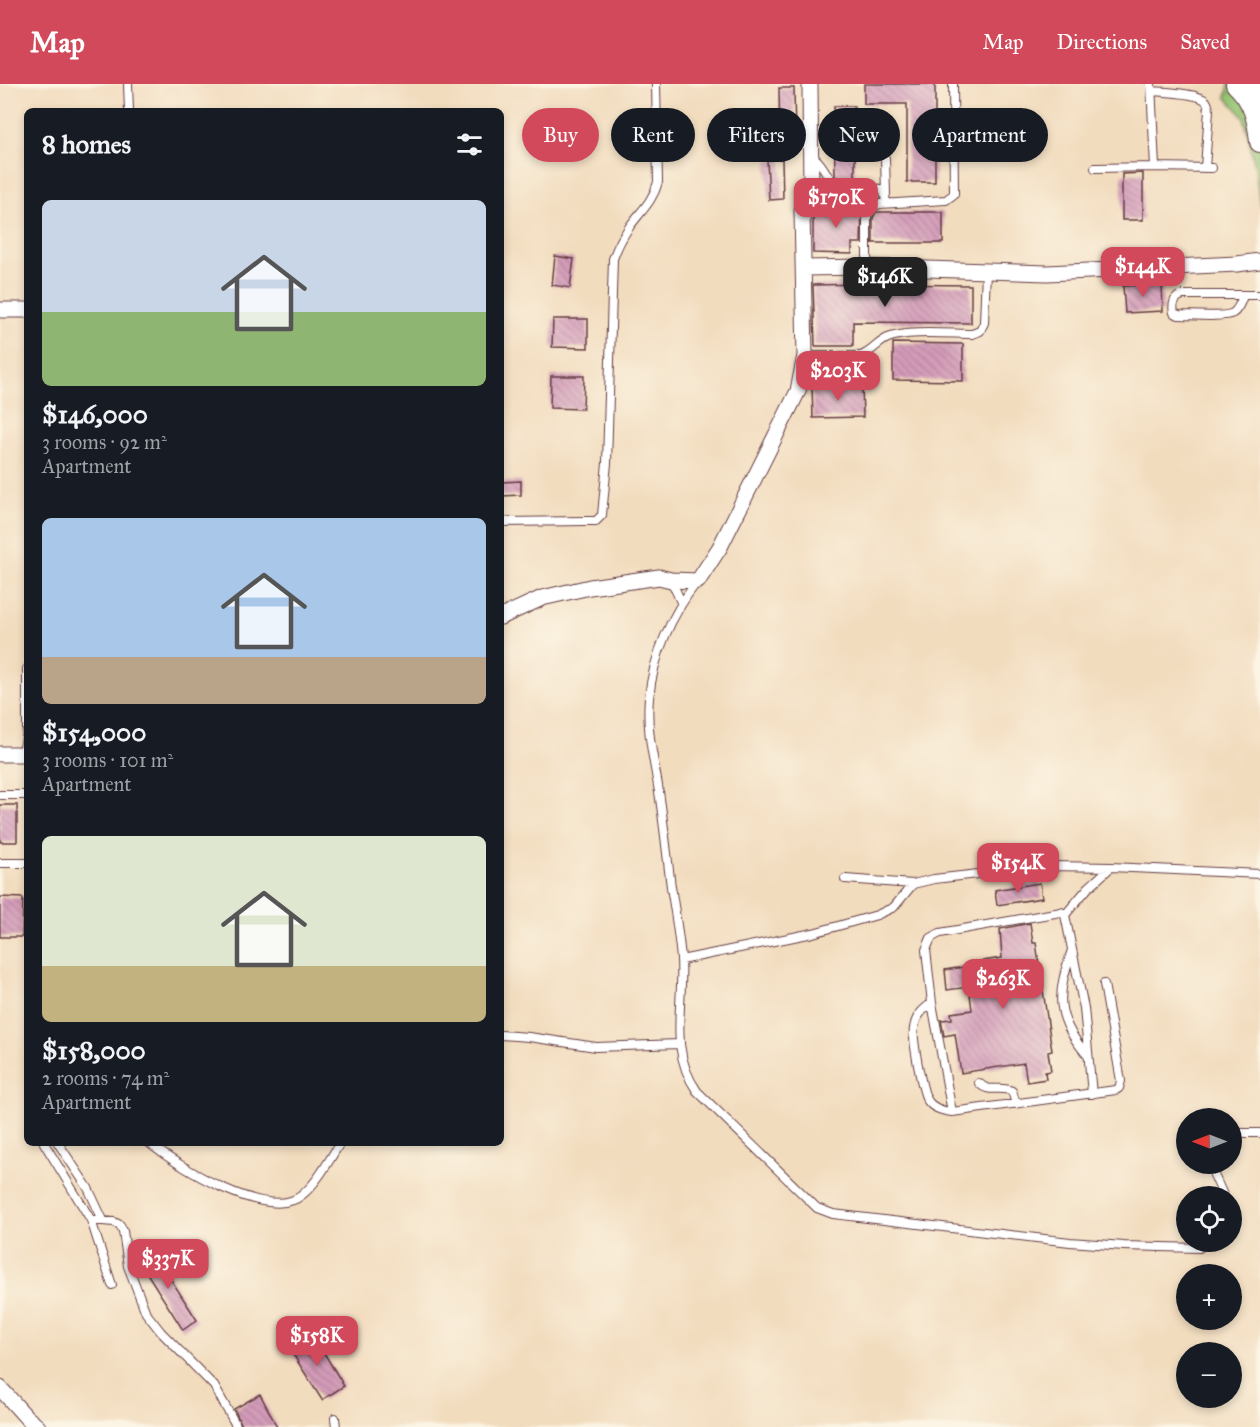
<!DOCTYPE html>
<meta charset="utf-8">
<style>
:root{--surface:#171b24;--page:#20242c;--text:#f1f3f6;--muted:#9ea1a6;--accent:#d1495b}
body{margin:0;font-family:"IM FELL Great Primer",serif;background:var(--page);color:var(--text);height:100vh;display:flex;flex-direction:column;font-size:22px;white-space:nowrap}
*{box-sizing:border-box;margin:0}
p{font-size:20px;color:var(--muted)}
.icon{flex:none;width:33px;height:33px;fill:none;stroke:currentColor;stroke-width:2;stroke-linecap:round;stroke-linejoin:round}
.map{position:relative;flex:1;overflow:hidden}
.sheet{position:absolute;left:24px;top:24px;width:480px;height:1038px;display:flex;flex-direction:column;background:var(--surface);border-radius:9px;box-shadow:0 3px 9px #0003}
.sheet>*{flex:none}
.guide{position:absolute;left:522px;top:24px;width:570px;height:54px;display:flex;gap:12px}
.needle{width:39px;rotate:270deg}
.tools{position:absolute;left:1176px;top:1024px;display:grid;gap:12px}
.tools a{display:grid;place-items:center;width:66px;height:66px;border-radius:50%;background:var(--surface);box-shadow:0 3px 9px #0003;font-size:30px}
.price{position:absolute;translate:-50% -51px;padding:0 14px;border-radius:12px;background:var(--accent);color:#fff;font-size:20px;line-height:39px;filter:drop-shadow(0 2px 3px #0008)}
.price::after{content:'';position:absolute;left:50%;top:36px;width:18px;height:14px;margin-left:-9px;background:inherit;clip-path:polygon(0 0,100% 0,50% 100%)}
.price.selected{background:#222;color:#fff}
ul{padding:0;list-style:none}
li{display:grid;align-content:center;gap:12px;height:318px;padding:0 18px}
li span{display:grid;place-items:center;height:186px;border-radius:9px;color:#555}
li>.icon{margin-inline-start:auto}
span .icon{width:108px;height:108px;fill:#fffc;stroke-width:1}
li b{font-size:26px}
h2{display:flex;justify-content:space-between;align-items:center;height:72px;padding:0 18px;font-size:26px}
.pill{padding:0 21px;border-radius:27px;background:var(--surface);box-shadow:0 3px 9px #0003;font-size:21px;line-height:54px}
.pill.selected{background:var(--accent);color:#fff}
header{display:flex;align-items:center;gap:36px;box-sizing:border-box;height:84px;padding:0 30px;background:var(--accent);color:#fff}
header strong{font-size:28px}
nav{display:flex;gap:33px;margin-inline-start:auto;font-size:21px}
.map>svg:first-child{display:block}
.park{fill:url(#park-tufts);stroke:#6e714e;stroke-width:1.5}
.building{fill:url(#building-back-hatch)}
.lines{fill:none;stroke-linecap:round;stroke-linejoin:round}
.service-casing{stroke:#633b41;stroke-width:10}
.minor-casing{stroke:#633b41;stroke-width:17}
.tertiary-casing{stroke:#633b41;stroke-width:22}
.service{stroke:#fff;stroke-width:8}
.minor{stroke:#fff;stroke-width:15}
.tertiary{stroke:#fff;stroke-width:20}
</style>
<header>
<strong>Map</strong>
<nav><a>Map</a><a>Directions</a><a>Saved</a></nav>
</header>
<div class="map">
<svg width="1260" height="1343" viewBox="0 0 1260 1343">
<defs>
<pattern id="park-tufts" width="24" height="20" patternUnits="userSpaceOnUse" patternTransform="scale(1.5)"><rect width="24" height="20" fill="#93c372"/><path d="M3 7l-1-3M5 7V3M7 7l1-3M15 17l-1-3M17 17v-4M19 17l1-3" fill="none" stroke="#7a9e5e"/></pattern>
<pattern id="building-back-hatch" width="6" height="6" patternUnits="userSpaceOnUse" patternTransform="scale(1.5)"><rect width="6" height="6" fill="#d49cb9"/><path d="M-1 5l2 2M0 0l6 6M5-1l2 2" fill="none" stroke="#ae7f97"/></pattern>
</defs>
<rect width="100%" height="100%" fill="#fcf5e5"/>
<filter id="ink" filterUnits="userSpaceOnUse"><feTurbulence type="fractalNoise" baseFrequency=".0167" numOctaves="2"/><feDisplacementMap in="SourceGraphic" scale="12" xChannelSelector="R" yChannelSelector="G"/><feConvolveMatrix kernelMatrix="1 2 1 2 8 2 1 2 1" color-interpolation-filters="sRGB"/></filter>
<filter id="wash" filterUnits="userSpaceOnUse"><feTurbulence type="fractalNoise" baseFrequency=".008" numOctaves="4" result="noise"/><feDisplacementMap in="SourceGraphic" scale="24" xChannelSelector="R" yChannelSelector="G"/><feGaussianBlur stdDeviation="1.35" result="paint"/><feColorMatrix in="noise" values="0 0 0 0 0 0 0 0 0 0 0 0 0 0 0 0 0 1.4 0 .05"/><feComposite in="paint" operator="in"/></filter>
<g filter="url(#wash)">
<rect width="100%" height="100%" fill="#f2dcbe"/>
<!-- park -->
<path class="park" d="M1229,0H1260V121L1255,83L1244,33L1226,13Z"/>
<g id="blocks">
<!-- building -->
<path class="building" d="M864,0H935V98H907V20H864Z
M779,4H794L795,57H780Z
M834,22H854V42L876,41V62H855V98L839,99L835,92Z
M782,75L783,115L769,116L767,76Z
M1143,89V136H1122V90Z
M813,120L853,121V128H862L861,159H852V170L813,169Z
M876,128H943V159H873V134Z
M555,172L574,175L570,204L552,201Z
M865,200L971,201V239L853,238V262H815L813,201Z
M1162,200L1163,227L1125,229L1123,202Z
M553,235H588V264L552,263Z
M893,259L963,260V297L893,296Z
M551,292H584L583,325L550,324Z
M862,301L863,333L813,334L812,302Z
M521,397V411L501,412V398Z
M0,721H17V758H0Z
M1040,799L1042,814L997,821L995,806Z
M0,813L23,814L22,853H0Z
M1030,839L1033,859H1036L1052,967L1048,968L1051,987L1045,988L1046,995L1027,998L1024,979L961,989L955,950L944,952L941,936L952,935L951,929L972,926L969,903L947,906L945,886L970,882V879L1002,874L1000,845Z
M152,1166L197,1236L183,1246L138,1175Z
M312,1249L344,1302L322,1316L289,1264Z
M260,1310L277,1343H243L234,1325Z"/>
</g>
</g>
<g filter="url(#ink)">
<use href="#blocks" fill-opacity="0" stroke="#633b41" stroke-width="1.5"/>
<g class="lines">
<!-- service casing -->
<g class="service-casing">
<path id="service" d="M128,0L129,27
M1151,0L1155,83L1212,84
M1152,7C1163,8 1199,9 1206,17C1208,19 1208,22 1209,26L1205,84
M885,74L886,110
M812,75L817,76C826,85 829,97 838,106C844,107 852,109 858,109C873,109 884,94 886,119
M1095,84L1155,83
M867,183V134C868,125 871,122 880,120L946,116L954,110L953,0
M1243,212C1241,217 1239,225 1233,229C1224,234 1191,231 1179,231L1174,229C1172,220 1174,213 1183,211H1260
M805,272H861C872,268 878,258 888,254C905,246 952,250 972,250L980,247L984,239L986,187
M501,438L587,437H596L602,431L607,379L613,175C617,163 623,152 630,142C641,127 653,117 658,98L656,0
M671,496L681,518
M697,498C671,531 653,572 649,614C646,648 654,675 659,708C664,740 667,771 671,803C675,827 679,851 681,875C684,921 668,966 697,1007L817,1124L833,1130L1070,1158L1124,1162L1199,1164L1208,1158
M23,670L27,647V585
M0,711H27
M0,779H27
M845,795L913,800
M1065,831L1061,828L940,849L931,854L926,866L932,919L952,1028L1116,1006L1119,1004L1121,997L1104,900
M1072,866C1056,912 1055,934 1088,972
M681,876L813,849L877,831L894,823L913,800L934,795L1050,782L1111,783
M932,919C922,926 916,932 914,944C912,954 922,1009 928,1017C933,1025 943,1027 952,1028
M501,951L529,953L596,963L679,960
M979,999C989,1010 1000,1001 1012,1007L1016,1020
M1092,1010L1084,924L1065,831L1088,804L1111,783L1260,790
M1232,1049H1260
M44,1059L91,1136L112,1201
M58,1059L88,1104L103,1136
M149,1059C177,1082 269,1139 302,1111C318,1098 329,1076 340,1059
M1209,1080L1224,1113
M91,1136L114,1138L120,1141L123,1147L128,1182L146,1229L161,1248L214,1302L237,1343
M335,1334L336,1343"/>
</g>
<!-- minor casing -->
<g class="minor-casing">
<path id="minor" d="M1245,0L1260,5
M804,184L867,183L1047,189L1237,180L1260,177
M0,226H27
M501,533L542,514L590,503L659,493L671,496L698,497L720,463L798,307L805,272L802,127L804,116L811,107L810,0
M0,670H27
M0,1304L26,1333L38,1343"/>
</g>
<!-- tertiary casing -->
<g class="tertiary-casing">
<path id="tertiary" d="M1236,0C1253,16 1258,35 1260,58"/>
</g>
<!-- service -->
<use href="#service" class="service"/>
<!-- minor -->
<use href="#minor" class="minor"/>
<!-- tertiary -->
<use href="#tertiary" class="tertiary"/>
</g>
</g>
</svg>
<div class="tools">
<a><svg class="needle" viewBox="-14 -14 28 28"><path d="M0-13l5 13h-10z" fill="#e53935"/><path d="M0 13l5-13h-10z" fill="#9ea1a6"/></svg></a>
<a><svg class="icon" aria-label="locate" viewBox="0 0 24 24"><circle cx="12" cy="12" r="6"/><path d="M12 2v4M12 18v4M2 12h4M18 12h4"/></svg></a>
<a>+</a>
<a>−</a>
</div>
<b class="price" style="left:836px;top:145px">$170K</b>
<b class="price" style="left:1143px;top:214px">$144K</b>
<b class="price selected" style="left:885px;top:224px">$146K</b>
<b class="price" style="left:838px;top:318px">$203K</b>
<b class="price" style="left:1018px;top:810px">$154K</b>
<b class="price" style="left:1003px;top:926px">$263K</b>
<b class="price" style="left:168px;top:1206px">$337K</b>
<b class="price" style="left:317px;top:1283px">$158K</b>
<div class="guide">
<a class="pill selected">Buy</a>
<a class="pill">Rent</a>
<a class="pill">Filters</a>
<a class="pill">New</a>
<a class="pill">Apartment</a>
</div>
<section class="sheet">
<h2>8 homes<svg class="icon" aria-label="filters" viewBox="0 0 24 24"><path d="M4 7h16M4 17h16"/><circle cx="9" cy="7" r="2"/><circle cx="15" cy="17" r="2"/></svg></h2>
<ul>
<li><span style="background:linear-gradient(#c9d6e8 60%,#8fb573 0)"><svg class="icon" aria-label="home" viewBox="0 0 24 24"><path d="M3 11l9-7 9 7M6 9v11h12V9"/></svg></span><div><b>$146,000</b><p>3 rooms · 92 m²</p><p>Apartment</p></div></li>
<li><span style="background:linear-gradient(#a9c7e8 75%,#b9a48a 0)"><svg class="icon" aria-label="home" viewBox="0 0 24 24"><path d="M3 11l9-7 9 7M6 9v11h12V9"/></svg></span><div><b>$154,000</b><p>3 rooms · 101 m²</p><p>Apartment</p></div></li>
<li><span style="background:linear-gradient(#dfe7d0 70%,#c2b280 0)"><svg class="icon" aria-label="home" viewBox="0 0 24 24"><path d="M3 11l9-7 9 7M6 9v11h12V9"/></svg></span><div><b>$158,000</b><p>2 rooms · 74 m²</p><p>Apartment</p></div></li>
</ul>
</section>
</div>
